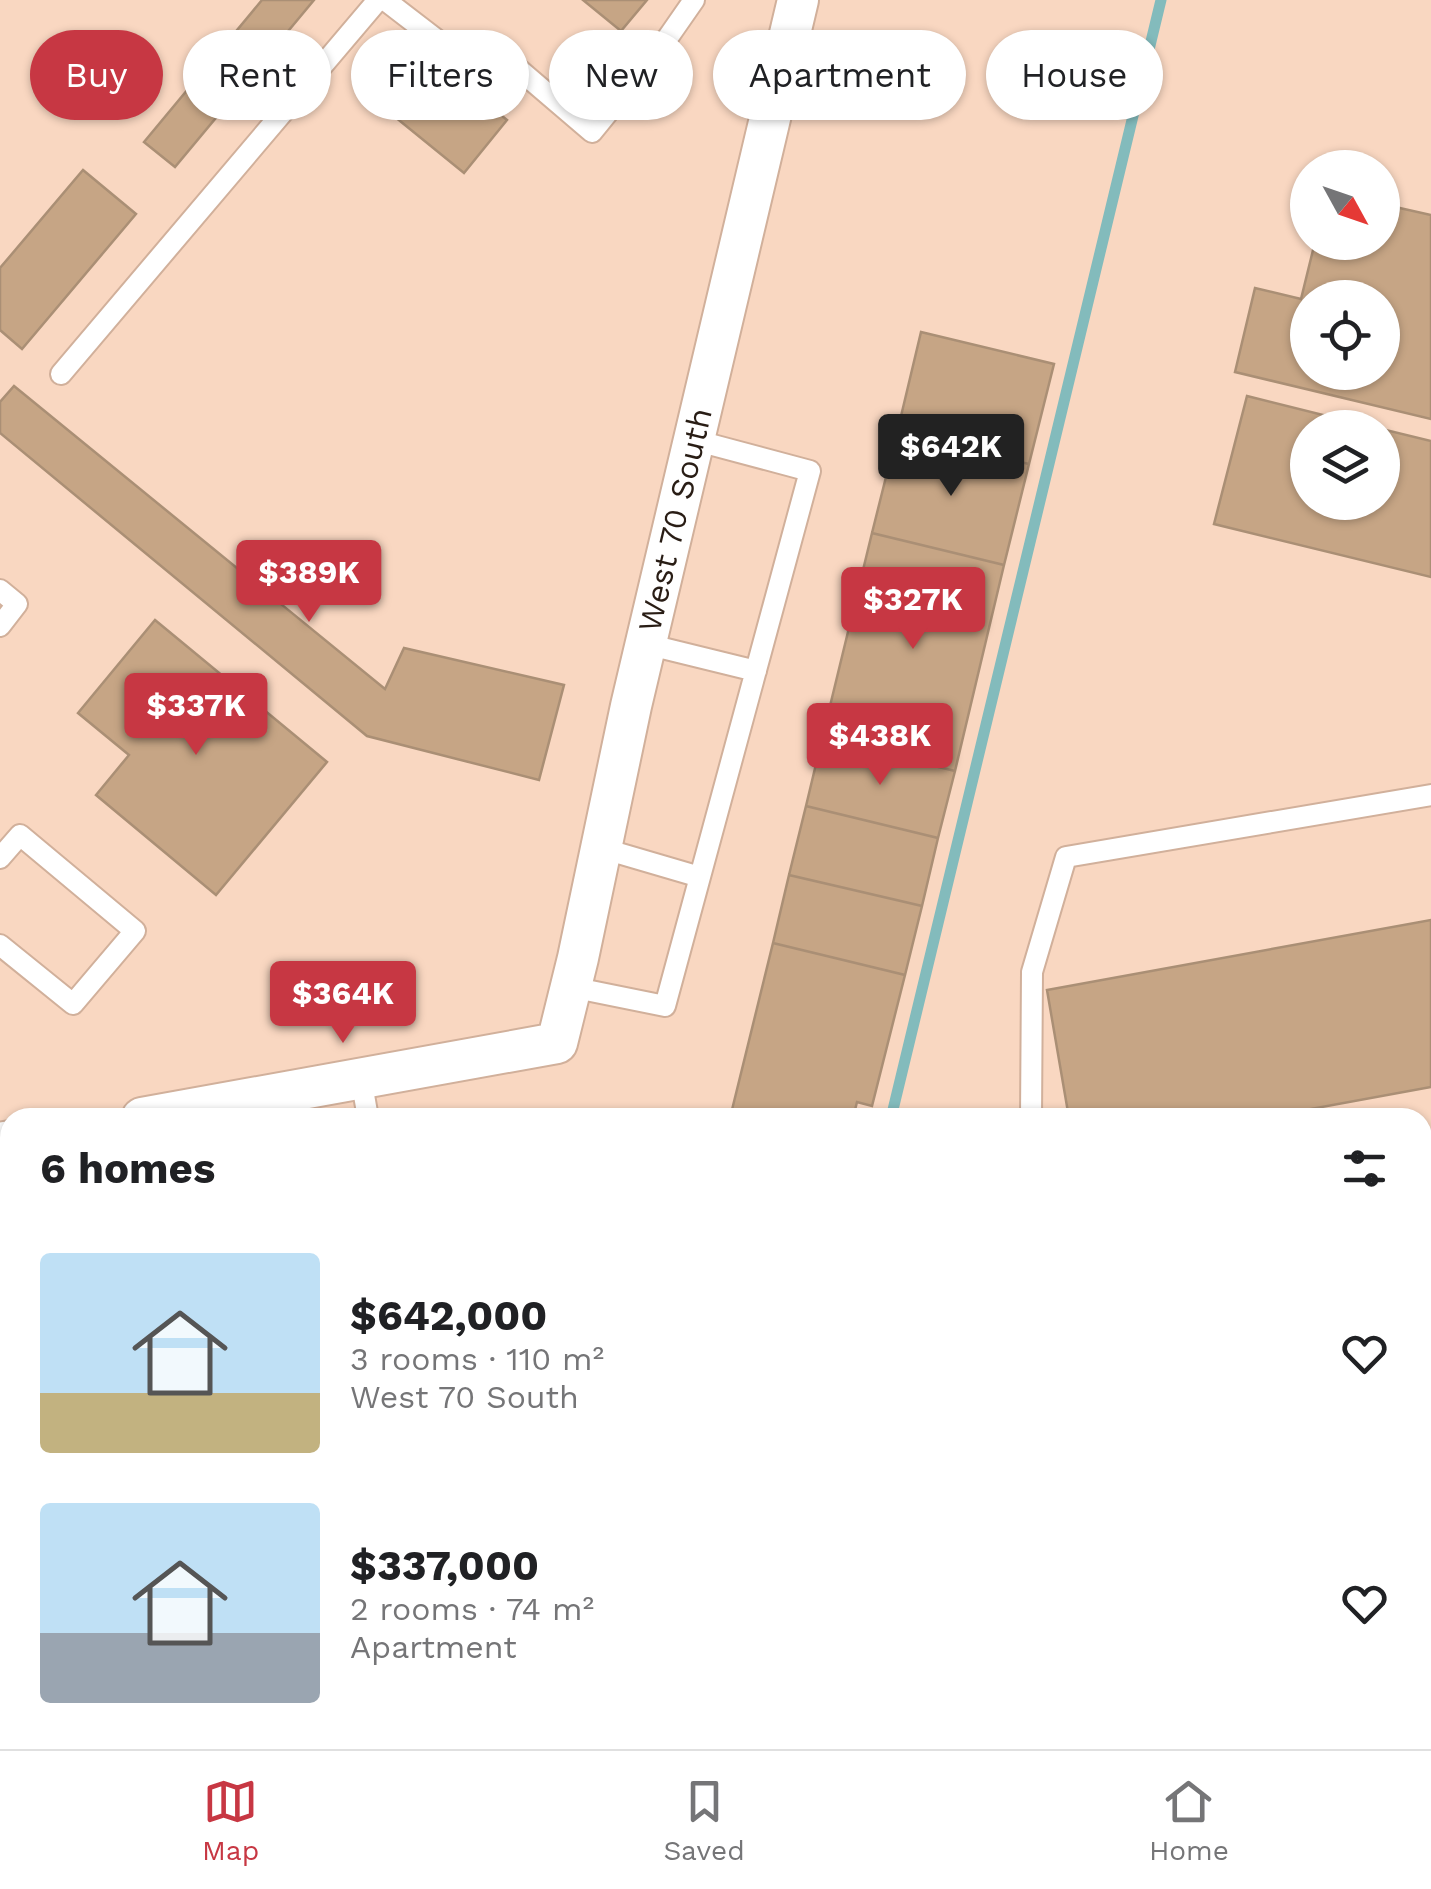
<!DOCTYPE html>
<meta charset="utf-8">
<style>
:root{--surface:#fff;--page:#f6f6f6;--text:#202124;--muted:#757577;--line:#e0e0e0;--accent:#c73743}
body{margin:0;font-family:"Work Sans",sans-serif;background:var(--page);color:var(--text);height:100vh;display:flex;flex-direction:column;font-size:38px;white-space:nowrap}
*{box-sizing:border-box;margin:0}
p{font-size:32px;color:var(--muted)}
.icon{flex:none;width:55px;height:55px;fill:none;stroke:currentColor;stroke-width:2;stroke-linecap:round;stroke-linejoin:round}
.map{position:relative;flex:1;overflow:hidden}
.panel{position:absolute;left:0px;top:1108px;width:1432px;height:642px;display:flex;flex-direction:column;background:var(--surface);border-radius:30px 30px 0 0;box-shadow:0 2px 8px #0004}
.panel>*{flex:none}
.top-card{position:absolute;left:30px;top:30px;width:1372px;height:90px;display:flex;gap:20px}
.needle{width:65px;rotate:130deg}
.controls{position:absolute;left:1290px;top:150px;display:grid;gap:20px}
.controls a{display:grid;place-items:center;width:110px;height:110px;border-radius:50%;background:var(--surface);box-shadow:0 2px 8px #0004;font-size:50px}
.price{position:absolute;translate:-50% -85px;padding:0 22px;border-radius:10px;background:var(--accent);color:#fff;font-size:32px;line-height:65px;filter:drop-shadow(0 2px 5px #0008)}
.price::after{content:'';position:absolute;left:50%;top:60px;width:30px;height:22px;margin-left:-15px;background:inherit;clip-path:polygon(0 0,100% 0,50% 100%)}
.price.selected{background:#222;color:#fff}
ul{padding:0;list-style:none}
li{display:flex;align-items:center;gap:30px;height:250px;padding:0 40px}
li span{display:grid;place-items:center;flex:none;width:280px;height:200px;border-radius:10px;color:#555}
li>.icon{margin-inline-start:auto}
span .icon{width:120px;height:120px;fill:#fffc;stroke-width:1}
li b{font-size:42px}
h2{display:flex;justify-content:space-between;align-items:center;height:120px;padding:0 40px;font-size:42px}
.chip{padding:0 35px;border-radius:45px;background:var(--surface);box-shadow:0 2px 8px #0004;font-size:35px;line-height:90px}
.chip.selected{background:var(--accent);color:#fff}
.tabs{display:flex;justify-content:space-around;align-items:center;height:140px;border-top:2px solid var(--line);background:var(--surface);font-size:28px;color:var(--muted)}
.tabs a{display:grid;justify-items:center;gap:5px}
.tabs .selected{color:var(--accent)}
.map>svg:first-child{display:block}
.green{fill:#bdcfa7}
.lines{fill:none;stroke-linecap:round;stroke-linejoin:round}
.stream{stroke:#83bbbc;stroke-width:11}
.building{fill:#c6a585;stroke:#aa8f75;stroke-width:2.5;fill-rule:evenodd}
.lane-casing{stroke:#d1b09b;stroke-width:24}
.street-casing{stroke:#d1b09b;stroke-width:44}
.highway-casing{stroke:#d1b09b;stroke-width:59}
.lane{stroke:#fff;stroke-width:20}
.street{stroke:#fff;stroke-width:40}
.highway{stroke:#fff;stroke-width:55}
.labels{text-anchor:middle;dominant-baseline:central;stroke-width:8;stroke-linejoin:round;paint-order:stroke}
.street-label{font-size:32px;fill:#291d15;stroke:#fff}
</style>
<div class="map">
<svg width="1431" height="1749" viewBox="0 0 1431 1749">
<rect width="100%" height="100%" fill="#f9d7c1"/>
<!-- green -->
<path class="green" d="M1431,1676V1749H1020L1071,1740H1422L1423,1677Z"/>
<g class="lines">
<!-- stream -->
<path class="stream" d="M891,1118L1161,0"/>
</g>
<!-- building -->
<path class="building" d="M262,0H314L175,167L144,142Z
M583,0H647L621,31Z
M400,34L507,120L464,173L357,86Z
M83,170L136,214L22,349L0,330V268Z
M1382,204L1431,215V419L1235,372L1255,288L1301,299L1315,242H1382ZM1308,298H1382V372H1308Z
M921,332L1054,364L1029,464L897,433Z
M14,386L385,689L404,648L564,685L539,780L367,736L0,433V402Z
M1247,396L1375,428H1308V502H1382V429L1431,441V577L1214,524Z
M897,433L1029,464L1004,565L872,533Z
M872,533L1004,565L955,771L822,739Z
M155,620L327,762L216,895L96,795L129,755L78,713Z
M822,739L955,771L938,838L806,806Z
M806,806L938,838L922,906L789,875Z
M789,875L922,906L905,975L773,943Z
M1431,920V1087L1262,1118H1069L1047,990Z
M773,943L905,975L872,1106L857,1102L853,1118H730Z
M10,1316V1418L0,1420V1317Z"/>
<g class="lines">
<!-- lane casing -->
<g class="lane-casing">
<path id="lane" d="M385,0L450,50L488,43L592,132L662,46L694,0
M61,374L378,0
M0,590L17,604L0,626
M646,644L756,671
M601,848L700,877
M0,858L20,835L135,931L73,1004L0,945
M571,987L665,1006L810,471L694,440
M361,1078L368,1118
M1031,1118L1032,972L1066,857L1431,795
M1422,1149L1431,1147
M0,1268L10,1266
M0,1445L10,1443"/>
</g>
<!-- street casing -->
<g class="street-casing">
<g id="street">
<path id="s1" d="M142,1118L557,1043L578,958L631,706L798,0"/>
<path d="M0,1143L10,1141"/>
</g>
</g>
<!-- highway casing -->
<g class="highway-casing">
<path id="highway" d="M1422,1364L1431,1362
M1422,1497L1431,1495
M0,1616L10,1614
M0,1746L35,1740"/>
</g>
<!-- lane -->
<use href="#lane" class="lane"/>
<!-- street -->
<use href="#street" class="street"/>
<!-- highway -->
<use href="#highway" class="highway"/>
</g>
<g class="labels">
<!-- street labels -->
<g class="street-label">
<text stroke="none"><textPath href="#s1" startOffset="958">West 70 South</textPath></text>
</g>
</g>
</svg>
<div class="controls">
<a><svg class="needle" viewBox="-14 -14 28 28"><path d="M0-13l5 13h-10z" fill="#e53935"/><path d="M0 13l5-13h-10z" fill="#757577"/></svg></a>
<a><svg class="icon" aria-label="locate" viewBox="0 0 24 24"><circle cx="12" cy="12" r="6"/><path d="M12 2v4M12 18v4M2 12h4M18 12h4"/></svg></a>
<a><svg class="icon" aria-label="layers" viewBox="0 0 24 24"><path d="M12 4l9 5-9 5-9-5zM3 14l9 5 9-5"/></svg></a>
</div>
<b class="price selected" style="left:951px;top:499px">$642K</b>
<b class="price" style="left:309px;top:625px">$389K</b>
<b class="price" style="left:913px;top:652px">$327K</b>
<b class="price" style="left:196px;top:758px">$337K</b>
<b class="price" style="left:880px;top:788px">$438K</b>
<b class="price" style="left:343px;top:1046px">$364K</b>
<div class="top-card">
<a class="chip selected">Buy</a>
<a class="chip">Rent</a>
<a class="chip">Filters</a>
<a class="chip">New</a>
<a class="chip">Apartment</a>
<a class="chip">House</a>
</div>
<section class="panel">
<h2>6 homes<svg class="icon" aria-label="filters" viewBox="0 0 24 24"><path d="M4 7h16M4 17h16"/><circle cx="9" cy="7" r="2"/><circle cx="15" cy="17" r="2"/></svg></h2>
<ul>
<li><span style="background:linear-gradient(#bfe0f5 70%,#c2b280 0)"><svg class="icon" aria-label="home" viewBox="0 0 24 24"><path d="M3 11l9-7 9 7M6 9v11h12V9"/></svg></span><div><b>$642,000</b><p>3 rooms · 110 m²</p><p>West 70 South</p></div><svg class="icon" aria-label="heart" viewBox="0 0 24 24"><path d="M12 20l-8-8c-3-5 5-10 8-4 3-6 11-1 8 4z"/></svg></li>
<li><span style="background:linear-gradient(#bfe0f5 65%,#9aa5b1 0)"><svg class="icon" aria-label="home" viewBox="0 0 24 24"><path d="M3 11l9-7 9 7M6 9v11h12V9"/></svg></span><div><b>$337,000</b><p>2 rooms · 74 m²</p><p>Apartment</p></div><svg class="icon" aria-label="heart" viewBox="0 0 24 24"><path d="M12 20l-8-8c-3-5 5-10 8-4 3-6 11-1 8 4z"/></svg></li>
</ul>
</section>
</div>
<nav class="tabs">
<a class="selected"><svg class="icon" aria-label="map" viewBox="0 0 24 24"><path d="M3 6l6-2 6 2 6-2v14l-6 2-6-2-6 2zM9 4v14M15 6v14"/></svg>Map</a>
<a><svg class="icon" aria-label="saved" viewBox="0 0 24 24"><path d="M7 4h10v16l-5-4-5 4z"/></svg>Saved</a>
<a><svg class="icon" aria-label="home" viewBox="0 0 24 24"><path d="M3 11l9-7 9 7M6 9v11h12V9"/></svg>Home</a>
</nav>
